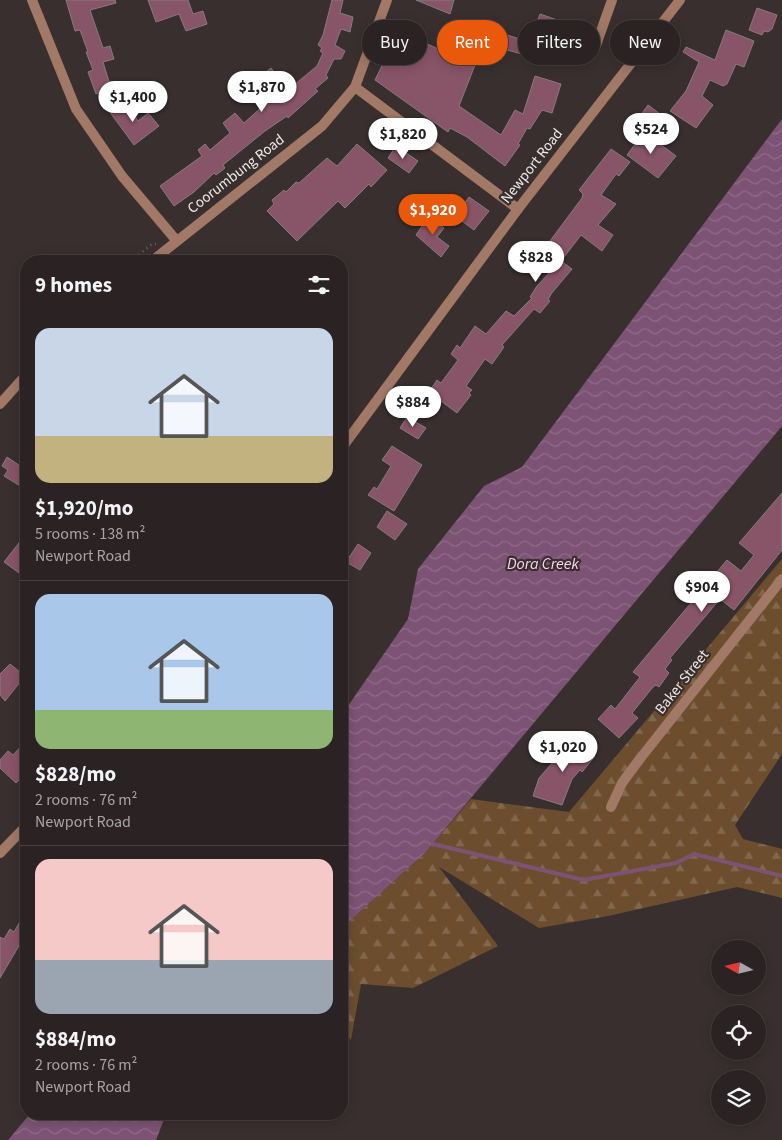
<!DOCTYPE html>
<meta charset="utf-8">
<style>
:root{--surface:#2b2323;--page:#372f30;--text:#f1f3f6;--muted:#a6a4a6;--line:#474041;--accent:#ea580c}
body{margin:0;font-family:"Source Sans 3",sans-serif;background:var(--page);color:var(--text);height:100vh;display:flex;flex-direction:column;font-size:19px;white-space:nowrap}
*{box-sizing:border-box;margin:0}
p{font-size:16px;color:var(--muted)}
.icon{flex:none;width:28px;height:28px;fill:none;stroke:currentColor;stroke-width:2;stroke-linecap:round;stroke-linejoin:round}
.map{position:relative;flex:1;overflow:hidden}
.drawer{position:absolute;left:20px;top:255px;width:328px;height:865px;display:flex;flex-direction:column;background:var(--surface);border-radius:20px;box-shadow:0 2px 12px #0003,0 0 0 1px var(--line)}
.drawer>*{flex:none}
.hud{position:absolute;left:362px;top:20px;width:344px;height:45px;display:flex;gap:10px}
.needle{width:32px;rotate:278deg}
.buttons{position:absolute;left:711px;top:940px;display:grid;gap:10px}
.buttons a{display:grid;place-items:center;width:55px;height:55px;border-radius:50%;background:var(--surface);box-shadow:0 2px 12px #0003,0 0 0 1px var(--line);font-size:25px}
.price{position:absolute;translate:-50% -42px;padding:0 11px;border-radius:18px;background:#fff;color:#222;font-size:16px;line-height:32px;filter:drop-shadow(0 1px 2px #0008)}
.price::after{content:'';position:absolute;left:50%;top:30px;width:15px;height:11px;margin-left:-8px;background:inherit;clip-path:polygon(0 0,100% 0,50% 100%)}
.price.current{background:var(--accent);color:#fff}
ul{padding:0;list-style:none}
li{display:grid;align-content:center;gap:10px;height:265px;padding:0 15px}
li+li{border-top:1px solid var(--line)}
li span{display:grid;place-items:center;height:155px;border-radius:15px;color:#555}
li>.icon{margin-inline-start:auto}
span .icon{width:90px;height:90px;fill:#fffc;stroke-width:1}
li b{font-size:21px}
h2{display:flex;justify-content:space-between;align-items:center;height:60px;padding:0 15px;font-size:21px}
.tag{padding:0 18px;border-radius:22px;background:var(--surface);box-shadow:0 2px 12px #0003,0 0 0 1px var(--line);font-size:18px;line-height:45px}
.tag.current{background:var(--accent);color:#fff}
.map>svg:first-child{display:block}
.forest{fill:url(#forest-firs)}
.water{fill:url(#water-waves)}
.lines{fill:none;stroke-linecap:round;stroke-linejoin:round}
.stream{stroke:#7c5374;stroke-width:4}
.building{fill:#885467;stroke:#867b7e}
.path{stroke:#6f6766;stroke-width:2.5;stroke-dasharray:1 4;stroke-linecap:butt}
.minor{stroke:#a27866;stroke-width:10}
.tertiary{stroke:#a27866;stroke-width:10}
.labels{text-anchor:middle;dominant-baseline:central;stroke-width:4.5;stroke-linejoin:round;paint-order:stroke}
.street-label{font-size:15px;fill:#eee8e7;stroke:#392f2f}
.water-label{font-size:16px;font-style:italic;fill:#fbd2f2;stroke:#392f2f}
</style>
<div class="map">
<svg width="782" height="1140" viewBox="0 0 782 1140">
<defs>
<pattern id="forest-firs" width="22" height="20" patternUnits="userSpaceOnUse" patternTransform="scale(1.25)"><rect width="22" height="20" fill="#6c4e2f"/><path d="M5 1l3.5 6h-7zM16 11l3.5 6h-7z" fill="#81684d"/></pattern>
<pattern id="water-waves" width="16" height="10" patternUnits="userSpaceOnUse" patternTransform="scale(1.25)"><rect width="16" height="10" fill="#7c5374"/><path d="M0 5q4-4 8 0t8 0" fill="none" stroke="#8f6c88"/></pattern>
</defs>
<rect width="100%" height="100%" fill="#392f2f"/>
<!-- forest -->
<path class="forest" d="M782,559V754L735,825L743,839L782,849V898L737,887L608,916L539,928L439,867L498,946L413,988L361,984L351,1040L341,1029V929L425,853L471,799L569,812Z"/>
<!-- water -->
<path class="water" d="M782,119V426L425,853L341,929V716L408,619L418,569L484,486L522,467Z
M30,1114H166L156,1140H8Z"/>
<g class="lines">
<!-- stream -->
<path class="stream" d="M433,844L584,880L676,863L694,854L782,876"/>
</g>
<!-- building -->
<path class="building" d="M66,0H115L116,3L90,10L103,48L110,46L114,59L103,62L111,88L96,94L88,72L93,70L86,52H88L80,30L75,31Z
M148,0H188L193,14L203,11L207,24L186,31L179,14L156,22Z
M332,0H343L340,13L353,17L350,32L341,29L335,45L345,51L341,59H334L326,75L328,78L315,89L318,91L288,118L287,116L265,131L223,165L225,168L216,175L214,173L194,192L174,206L160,186L202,156L198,150L205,144L210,150L230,133L223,123L235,113L244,123L272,98L271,89L262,75L271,68L288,90L317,66L323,53L320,51L322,48L318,45L323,35Z
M416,0H454L450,14Z
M757,8L777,15L772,29L768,32L764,31L762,35L749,30Z
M540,14L566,23L552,62L503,49L507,35L530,42Z
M456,27L480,39L470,63L475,65L459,106L501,135L515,110L523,114L535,76L561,84L552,113L542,110L530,129L527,128L518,144L520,145L505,166L467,137L450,128L448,132L375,80L399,31L445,52Z
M726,30L754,41L744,67L736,64L727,84L723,86L710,80L702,96L713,105L696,128L670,111L686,91L699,62L683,52L686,47L715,60Z
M125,100L138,121L148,113L159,126L134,145L109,111Z
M648,105L660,114L646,133L634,124Z
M644,132L676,156L658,178L627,155Z
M357,144L387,170L371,187L369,184L345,208L338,201L297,241L267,211L274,204L272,200L284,190L286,192L296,182L299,183L327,158L337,166Z
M396,146L418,161L409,173L388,158Z
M611,149L630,162L619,176L616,174L601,195L616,204L598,225L613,235L602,251L581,235L561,261L572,269L551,294L548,300L550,301L540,313L534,309L502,345L504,347L492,364L485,359L466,386L472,390L469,393L471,395L457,413L429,392L437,380L441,383L458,360L451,354L457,345L460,348L475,326L486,334L506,311L514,316L532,298L530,297L537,286L550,272L542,265L554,250L547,245L582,198L583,194L579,190Z
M469,197L489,211L474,230L455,216Z
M428,217L444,228L437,237L449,246L441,257L416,235Z
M407,417L426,428L418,439L400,428Z
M392,446L422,465L394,511L368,495L374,487L377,489L391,466L382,460Z
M7,457L26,470V481L22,487L4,476L8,470L2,466Z
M782,493V550L734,610L720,599L670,658L672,660L665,669L669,673L659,687L656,685L653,687L632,713L638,718L619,738L598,719L611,705L615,709L640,677L633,672L727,560L741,571L754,555L739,543Z
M387,511L407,524L395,540L377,527Z
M26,534V578L4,562Z
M358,544L371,553L360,570L346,562Z
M10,664L25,676L5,701L0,695V674Z
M574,738L595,756L582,772L580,770L572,779L562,805L533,796L539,778Z
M26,741V768L23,772L25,774L16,783L0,768V760L8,751L13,755Z
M26,911V941L23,939L0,978V937L4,939L10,929L14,932Z"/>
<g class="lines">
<!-- path -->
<path class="path" d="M131,261L151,245L156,244"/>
<!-- minor -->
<path class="minor" d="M32,0L76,109L122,176L176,240
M595,48L612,0
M355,87L518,209
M152,261L322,126L355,87L387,0
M0,404L26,375
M611,807L622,783L639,760L782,579"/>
<!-- tertiary -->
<path class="tertiary" d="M341,449L518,209L680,0
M0,853L26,826"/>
</g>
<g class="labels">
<!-- street labels -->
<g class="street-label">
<text transform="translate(532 166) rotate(-52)">Newport Road</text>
<text transform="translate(236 174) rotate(-38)">Coorumbung Road</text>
<text transform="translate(682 682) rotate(-52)">Baker Street</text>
</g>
<!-- water labels -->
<g class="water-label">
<text x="543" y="564">Dora Creek</text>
</g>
</g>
</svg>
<div class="buttons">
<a><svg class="needle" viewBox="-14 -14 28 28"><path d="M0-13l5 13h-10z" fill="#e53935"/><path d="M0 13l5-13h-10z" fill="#a6a4a6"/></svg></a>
<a><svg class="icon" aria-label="locate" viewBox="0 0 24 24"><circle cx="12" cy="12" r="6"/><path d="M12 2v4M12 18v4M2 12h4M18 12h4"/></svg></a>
<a><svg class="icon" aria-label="layers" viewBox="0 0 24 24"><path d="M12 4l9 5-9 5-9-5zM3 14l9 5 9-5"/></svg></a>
</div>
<b class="price" style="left:262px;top:113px">$1,870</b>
<b class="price" style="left:133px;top:123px">$1,400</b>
<b class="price" style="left:651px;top:155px">$524</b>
<b class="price" style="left:403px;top:160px">$1,820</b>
<b class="price current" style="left:433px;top:236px">$1,920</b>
<b class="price" style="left:536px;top:283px">$828</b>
<b class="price" style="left:413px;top:428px">$884</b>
<b class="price" style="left:702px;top:613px">$904</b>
<b class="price" style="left:563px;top:773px">$1,020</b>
<div class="hud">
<a class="tag">Buy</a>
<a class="tag current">Rent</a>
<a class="tag">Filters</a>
<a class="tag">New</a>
</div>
<section class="drawer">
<h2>9 homes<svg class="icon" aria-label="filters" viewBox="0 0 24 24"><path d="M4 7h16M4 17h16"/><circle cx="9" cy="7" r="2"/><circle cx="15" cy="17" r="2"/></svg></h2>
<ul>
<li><span style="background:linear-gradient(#c9d6e8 70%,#c2b280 0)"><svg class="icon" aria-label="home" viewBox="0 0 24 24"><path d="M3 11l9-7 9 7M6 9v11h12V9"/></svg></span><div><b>$1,920/mo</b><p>5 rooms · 138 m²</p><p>Newport Road</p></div></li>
<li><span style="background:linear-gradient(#a9c7e8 75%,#8fb573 0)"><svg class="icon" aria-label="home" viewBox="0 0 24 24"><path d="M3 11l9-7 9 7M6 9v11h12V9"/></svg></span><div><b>$828/mo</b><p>2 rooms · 76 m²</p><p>Newport Road</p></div></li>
<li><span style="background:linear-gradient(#f6c9c9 65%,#9aa5b1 0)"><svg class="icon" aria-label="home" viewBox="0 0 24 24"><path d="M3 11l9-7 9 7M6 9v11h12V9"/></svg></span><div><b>$884/mo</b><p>2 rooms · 76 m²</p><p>Newport Road</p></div></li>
</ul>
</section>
</div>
